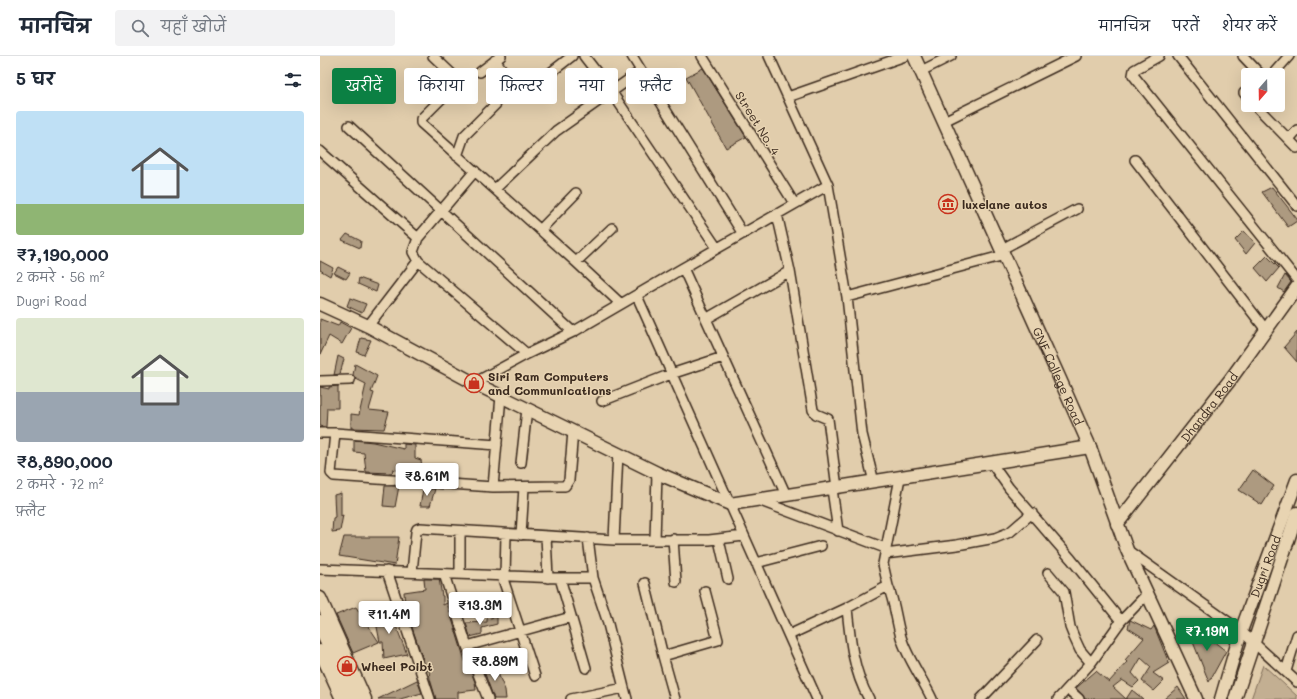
<!DOCTYPE html>
<html lang="hi">
<meta charset="utf-8">
<style>
:root{--surface:#fff;--page:#f2f2f3;--text:#1f2937;--muted:#747a83;--line:#e0e1e3;--accent:#0b8043}
body{margin:0;font-family:Mali,"Playpen Sans Deva",sans-serif;background:var(--page);color:var(--text);height:100vh;display:flex;flex-direction:column;font-size:15px;white-space:nowrap}
*{box-sizing:border-box;margin:0}
p{font-size:13px;color:var(--muted)}
.icon{flex:none;width:22px;height:22px;fill:none;stroke:currentColor;stroke-width:2;stroke-linecap:round;stroke-linejoin:round}
.map{position:relative;flex:1;overflow:hidden}
.sheet{display:flex;flex-direction:column;background:var(--surface);width:320px}
.sheet>*{flex:none}
.guide{position:absolute;left:12px;top:12px;width:380px;height:36px;display:flex;gap:8px}
.needle{width:26px;rotate:200deg}
.fabs{position:absolute;left:921px;top:12px;display:grid;gap:8px}
.fabs a{display:grid;place-items:center;width:44px;height:44px;border-radius:4px;background:var(--surface);box-shadow:0 4px 16px #0002;font-size:20px}
.price{position:absolute;translate:-50% -34px;padding:0 9px;border-radius:4px;background:#fff;color:#222;font-size:13px;line-height:26px;filter:drop-shadow(0 1px 2px #0008)}
.price::after{content:'';position:absolute;left:50%;top:24px;width:12px;height:9px;margin-left:-6px;background:inherit;clip-path:polygon(0 0,100% 0,50% 100%)}
.price.on{background:var(--accent);color:#fff}
ul{padding:0;list-style:none}
li{display:grid;align-content:center;gap:8px;height:212px;padding:0 16px}
li span{display:grid;place-items:center;height:124px;border-radius:4px;color:#555}
li>.icon{margin-inline-start:auto}
span .icon{width:72px;height:72px;fill:#fffc;stroke-width:1}
li b{font-size:17px}
h2{display:flex;justify-content:space-between;align-items:center;height:48px;padding:0 16px;font-size:17px}
.pill{padding:0 14px;border-radius:4px;background:var(--surface);box-shadow:0 4px 16px #0002;font-size:14px;line-height:36px}
.pill.on{background:var(--accent);color:#fff}
header{display:flex;align-items:center;gap:24px;box-sizing:border-box;height:56px;padding:0 20px;background:var(--surface);border-bottom:1px solid var(--line)}
header strong{font-size:19px}
nav{display:flex;gap:22px;margin-inline-start:auto;font-size:14px}
.search{width:280px;height:36px;background:var(--page);display:flex;align-items:center;gap:10px;box-sizing:border-box;padding:0 14px;border-radius:4px;color:var(--muted);font-size:15px}
main{display:flex;flex:1;min-height:0}
.map>svg:first-child{display:block}
.green{fill:#c3af92;stroke:#7f6c58}
.building{fill:#ad9a80;stroke:#3b2a1e}
.lines{fill:none;stroke-linecap:round;stroke-linejoin:round}
.minor-casing{stroke:#3b2a1e;stroke-width:12}
.tertiary-casing{stroke:#3b2a1e;stroke-width:15}
.trunk-casing{stroke:#3b2a1e;stroke-width:19}
.minor{stroke:#e8d4b2;stroke-width:9}
.tertiary{stroke:#e8d4b2;stroke-width:12}
.trunk{stroke:#e8d4b2;stroke-width:16}
.labels{text-anchor:middle;dominant-baseline:central;stroke-width:3;stroke-linejoin:round;paint-order:stroke}
.street-label{font-size:12px;fill:#3b2a1e;stroke:#e8d4b2}
.poi-label{font-size:12px;font-weight:bold;fill:#3b2a1e;stroke:#e8d4b2;text-anchor:start}
</style>
<header>
<strong>मानचित्र</strong>
<div class="search"><svg class="icon" aria-label="search" viewBox="0 0 24 24"><circle cx="10" cy="10" r="6"/><path d="M15 15l6 6"/></svg>यहाँ खोजें</div>
<nav><a>मानचित्र</a><a>परतें</a><a>शेयर करें</a></nav>
</header>
<main>
<section class="sheet">
<h2>5 घर<svg class="icon" aria-label="filters" viewBox="0 0 24 24"><path d="M4 7h16M4 17h16"/><circle cx="9" cy="7" r="2"/><circle cx="15" cy="17" r="2"/></svg></h2>
<ul>
<li><span style="background:linear-gradient(#bfe0f5 75%,#8fb573 0)"><svg class="icon" aria-label="home" viewBox="0 0 24 24"><path d="M3 11l9-7 9 7M6 9v11h12V9"/></svg></span><div><b>₹7,190,000</b><p>2 कमरे · 56 m²</p><p>Dugri Road</p></div></li>
<li><span style="background:linear-gradient(#dfe7d0 60%,#9aa5b1 0)"><svg class="icon" aria-label="home" viewBox="0 0 24 24"><path d="M3 11l9-7 9 7M6 9v11h12V9"/></svg></span><div><b>₹8,890,000</b><p>2 कमरे · 72 m²</p><p>फ़्लैट</p></div></li>
</ul>
</section>
<div class="map">
<svg width="977" height="643" viewBox="0 0 977 643">
<rect width="100%" height="100%" fill="#e1cdac"/>
<filter id="ink" filterUnits="userSpaceOnUse"><feTurbulence type="fractalNoise" baseFrequency=".025" numOctaves="2"/><feDisplacementMap in="SourceGraphic" scale="8" xChannelSelector="R" yChannelSelector="G"/><feConvolveMatrix kernelMatrix="1 2 1 2 8 2 1 2 1" color-interpolation-filters="sRGB"/></filter>
<g filter="url(#ink)">
<!-- green -->
<path class="green" d="M943,609L977,640V643H931Z"/>
<!-- building -->
<path class="building" d="M383,12L426,81L406,92L366,21Z
M952,131L977,163V165L968,171L942,136Z
M924,175L935,187L926,198L915,184Z
M27,178L41,185L40,192L22,184Z
M947,200L959,212L947,226L935,212Z
M0,205L13,212L10,220L0,214Z
M18,211L30,217L26,223L14,217Z
M965,219L971,226L964,236L958,232Z
M39,222L58,229L56,236L38,228Z
M30,242L46,248L42,257L27,250Z
M0,263L18,270L20,266L31,272L22,288L9,280L0,299Z
M977,276V306L964,291Z
M41,282L51,284L44,299L37,296Z
M18,300L24,303L20,318L14,319Z
M35,308L57,320L51,336L54,337L49,354L69,356L64,373L31,372V358L39,359L46,328L36,323L33,319Z
M18,330V352H7L6,371L0,370V331L9,333V331Z
M34,384L53,386L84,393V388L95,389V402L101,404L103,419H94L73,413L72,417L46,416L44,397L34,396Z
M933,414L954,430L942,449L919,434Z
M65,430H79L75,451L63,450Z
M103,433H115L110,450H100Z
M21,437V460L23,459L20,475L12,476L13,462L15,461L14,439Z
M24,481H79L75,509L19,500Z
M104,523H119L122,540H123V549L127,547L146,608H148L155,626L156,634L138,636V643H116L110,623L109,614L107,615L85,551L84,536L105,533Z
M36,551L59,586L33,597L16,559Z
M65,551L73,570H76L87,598L64,603L63,586H60L54,556Z
M177,560V568L162,572V578L150,581L146,567L167,566V563Z
M810,564L831,574L834,570L849,607L833,617L844,625L834,635L822,625L831,611L821,602L812,617L819,625L813,631L802,624L793,631L806,643L812,634L823,643H765L756,632L776,615L789,626L807,606L805,604L824,582L808,572Z
M875,571L906,595L889,626L869,576Z
M178,607L177,615L185,634L186,643H174L165,618L163,612Z
M97,624L102,637L80,643H58Z
M858,631L866,643H844Z"/>
<g class="lines">
<!-- minor casing -->
<g class="minor-casing">
<path id="minor" d="M113,0L134,20L135,25L133,31L101,63V67L256,206L301,248
M264,0L291,35L397,192
M312,0L423,178
M382,0L474,147
M449,0L508,129
M839,0L814,14L813,19L977,224
M858,0L977,150
M923,0L941,19
M175,4L200,38H203L252,0
M601,15L631,0
M160,16L181,0
M952,19L969,0
M924,37L928,41
M468,41L585,0
M935,49L977,92
M624,65L756,0
M29,70L253,276
M969,83L977,74
M0,95L98,182
M137,100L144,80L176,48
M815,104L946,274
M175,133L236,75L321,15
M457,158L470,215L493,354L496,358L508,363L517,432
M220,174L256,137
M682,193L757,153
M98,205L207,298
M256,206L292,172
M363,212L508,129L527,241L542,378L554,426
M317,240L497,643
M527,241L685,199
M386,263L470,215
M48,270L98,205L93,196L98,182L155,115
M0,325L30,324
M154,327L207,298L253,276L363,212L466,439
M282,345L351,318L403,301
M0,377H15L11,417L14,420L173,431L242,430H245L249,424L253,375
M15,377L177,389
M201,407L207,353
M672,408L689,432L751,503L801,565L828,537
M173,431L181,340
M512,433L518,475
M438,444L565,492
M201,479L204,431
M226,480L228,522
M353,483L356,526
M294,484L298,397
M335,484L337,417
M399,484L408,523
M807,494L921,575L977,626
M565,498L637,489L675,482L690,476L712,457
M436,507L501,490
M0,513L240,522H273L268,482
M67,515L110,643
M92,516L96,476L97,473L100,472L294,484H389L424,480
M728,517L744,536L750,571L754,581L760,594L771,607
M124,518L147,590L168,643
M140,518V475
M182,520L215,620
M185,520L186,478
M240,522L266,612
M273,522L287,564L304,632
M325,527L343,600L398,584L385,535
M568,530C575,547 576,564 581,581C587,602 603,623 612,643
M527,552C530,583 533,615 549,643
M469,579L527,552L568,530L563,508L580,422
M147,590L251,561
M343,600L355,643
M966,615L977,579
M748,633L759,643
M251,643L304,632L307,643
M661,643L717,584
M738,643L771,607L801,565"/>
</g>
<!-- tertiary casing -->
<g class="tertiary-casing">
<g id="tertiary">
<path id="s1" d="M594,0L739,321L770,391L807,494L876,643"/>
<path d="M0,248L48,270L154,327L337,417L410,448L770,391"/>
<path id="s2" d="M797,468L910,324L977,231"/>
<path d="M0,542L45,643"/>
<path d="M0,595L22,643"/>
<path id="s3" d="M901,643L921,575L977,424"/>
<path d="M915,643L977,457"/>
</g>
</g>
<!-- trunk casing -->
<g class="trunk-casing">
<path id="trunk" d="M0,567L34,643"/>
</g>
<!-- minor -->
<use href="#minor" class="minor"/>
<!-- tertiary -->
<use href="#tertiary" class="tertiary"/>
<!-- trunk -->
<use href="#trunk" class="trunk"/>
</g>
</g>
<!-- icons -->
<defs>
<g id="museum-ring" transform="scale(1)"><circle r="9.5" fill="#e8d4b2" stroke="#c8321e" stroke-width="1.5"/><path d="M0-6L6-3V-2H-6V-3ZM-5-1h2V3h-2ZM-1-1h2V3h-2ZM3-1h2V3H3ZM-6 4H6V6H-6Z" fill="#c8321e"/></g>
<g id="shop-ring" transform="scale(1)"><circle r="9.5" fill="#e8d4b2" stroke="#c8321e" stroke-width="1.5"/><path d="M-5-2.5h2.3a2.7 3.5 0 0 1 5.4 0H5L5.5 6h-11ZM-1.5-2.5h3a1.5 2.3 0 0 0-3 0Z" fill="#c8321e"/></g>
</defs>
<g fill-rule="evenodd">
<use href="#museum-ring" x="628" y="148"/>
<use href="#shop-ring" x="154" y="327"/>
<use href="#shop-ring" x="27" y="610"/>
</g>
<g class="labels">
<!-- street labels -->
<g class="street-label">
<text transform="translate(438 67) rotate(58)">Street No. 4</text>
<text stroke="none"><textPath href="#s1" startOffset="351">GNE College Road</textPath></text>
<text stroke="none"><textPath href="#s2" startOffset="149">Dhandra Road</textPath></text>
<text stroke="none"><textPath href="#s3" startOffset="140">Dugri Road</textPath></text>
</g>
<!-- poi labels -->
<g class="poi-label">
<text x="642" y="148">luxelane autos</text>
<text x="168" y="320">Siri Ram Computers<tspan x="168" dy="14">and Communications</tspan></text>
<text x="41" y="610">Wheel Poibt</text>
</g>
</g>
</svg>
<div class="fabs">
<a><svg class="needle" viewBox="-14 -14 28 28"><path d="M0-13l5 13h-10z" fill="#e53935"/><path d="M0 13l5-13h-10z" fill="#747a83"/></svg></a>
</div>
<b class="price" style="left:107px;top:441px">₹8.61M</b>
<b class="price" style="left:160px;top:570px">₹13.3M</b>
<b class="price" style="left:69px;top:579px">₹11.4M</b>
<b class="price on" style="left:887px;top:596px">₹7.19M</b>
<b class="price" style="left:175px;top:626px">₹8.89M</b>
<div class="guide">
<a class="pill on">खरीदें</a>
<a class="pill">किराया</a>
<a class="pill">फ़िल्टर</a>
<a class="pill">नया</a>
<a class="pill">फ़्लैट</a>
</div>
</div>
</main>
